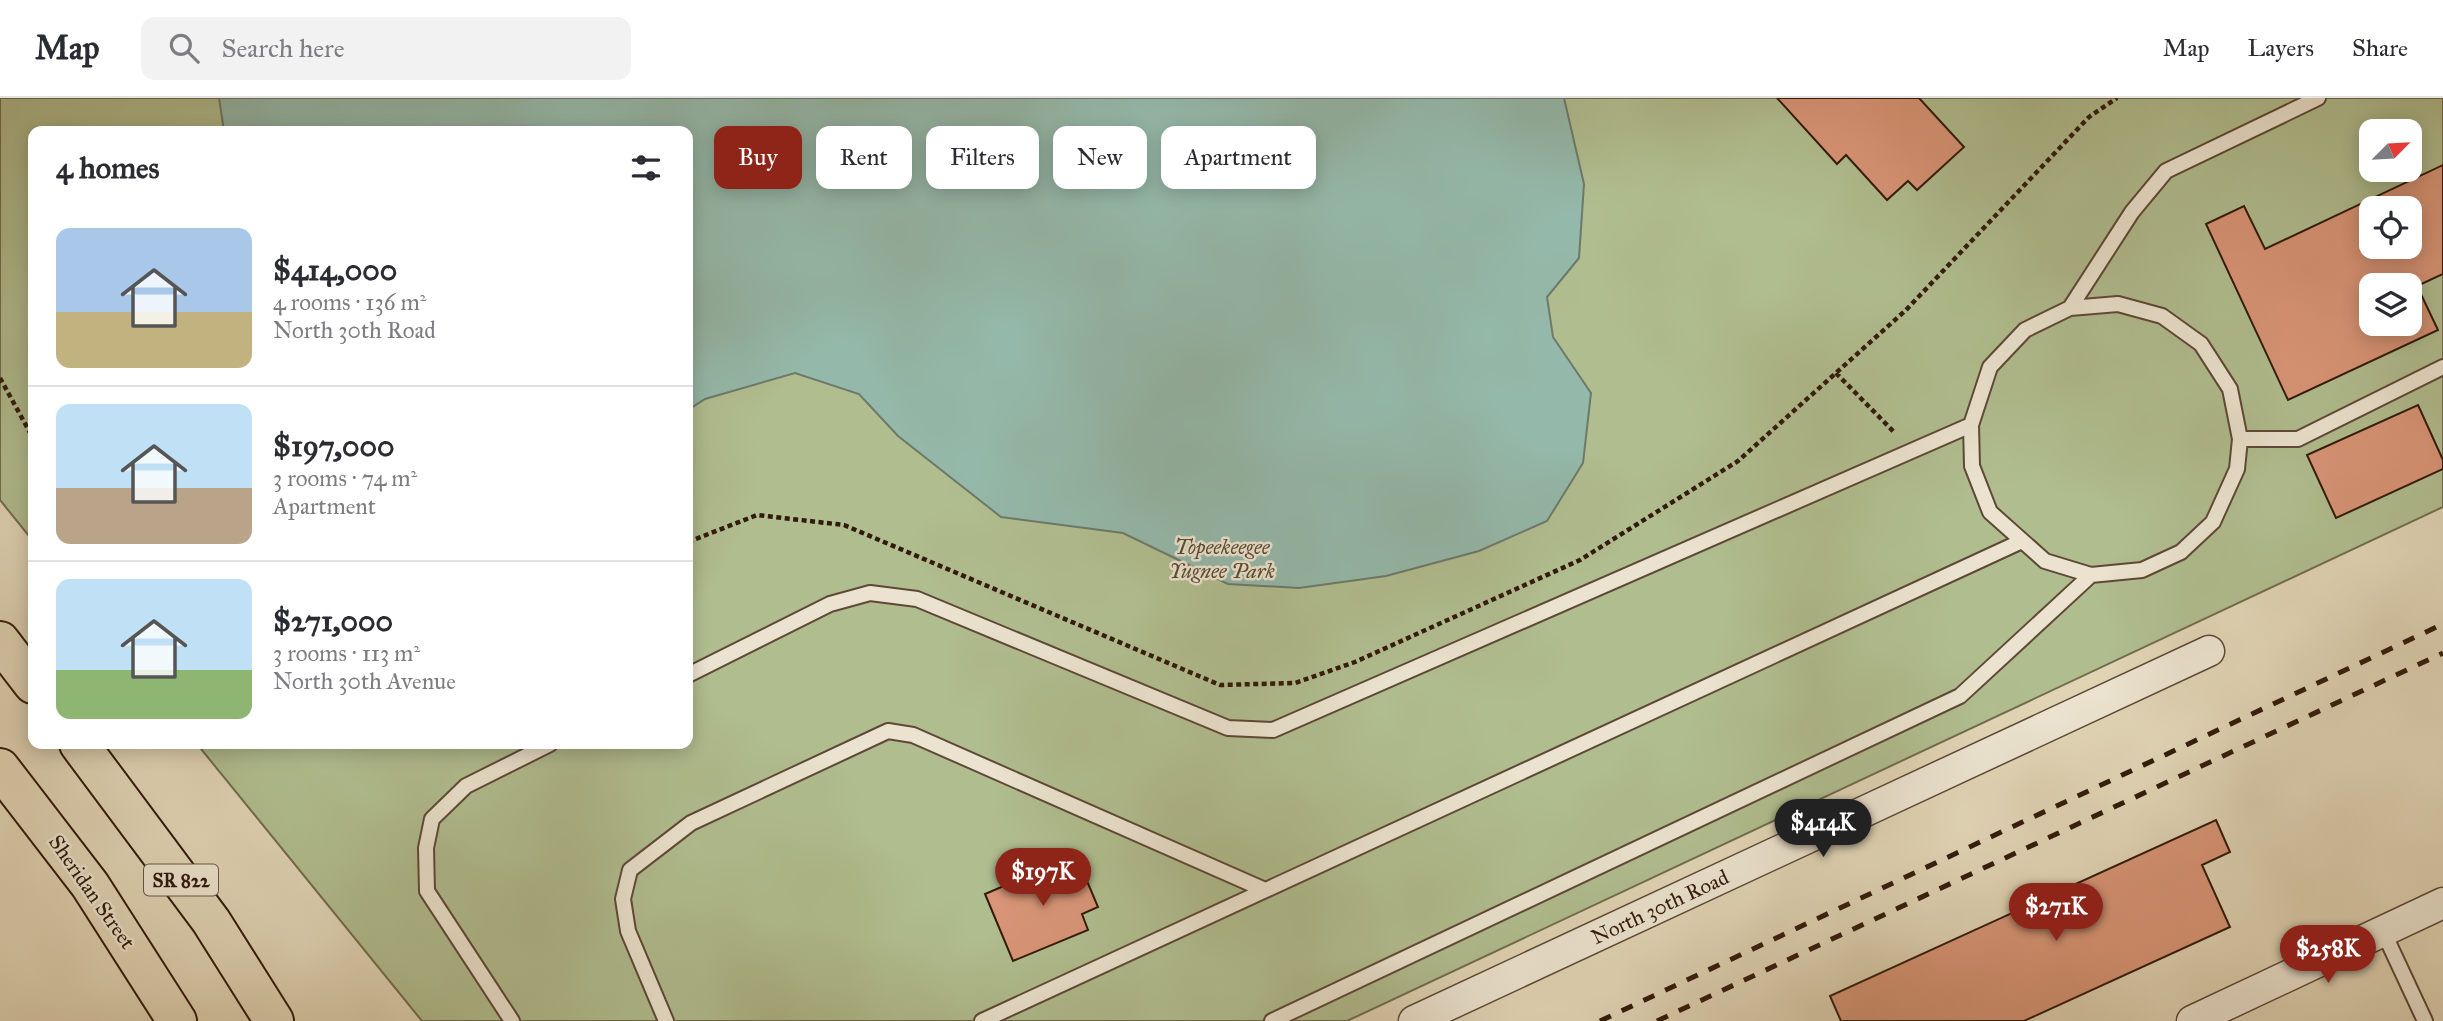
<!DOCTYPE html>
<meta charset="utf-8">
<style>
:root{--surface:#fff;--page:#f2f2f3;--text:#2b2b33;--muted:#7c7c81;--line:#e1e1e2;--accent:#8f2418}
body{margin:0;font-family:"IM FELL Great Primer",serif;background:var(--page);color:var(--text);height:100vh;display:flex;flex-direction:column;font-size:26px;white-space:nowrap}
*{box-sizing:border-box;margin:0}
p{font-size:23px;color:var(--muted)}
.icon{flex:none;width:38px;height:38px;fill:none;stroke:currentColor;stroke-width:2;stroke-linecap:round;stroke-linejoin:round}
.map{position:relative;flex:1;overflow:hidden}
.details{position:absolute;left:28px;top:28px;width:665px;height:623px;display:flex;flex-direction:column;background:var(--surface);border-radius:14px;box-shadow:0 4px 18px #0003}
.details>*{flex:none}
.hud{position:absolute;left:714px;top:28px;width:665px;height:63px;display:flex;gap:14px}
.needle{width:46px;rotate:66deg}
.buttons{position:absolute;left:2359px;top:21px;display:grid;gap:14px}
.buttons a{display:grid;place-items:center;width:63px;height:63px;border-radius:14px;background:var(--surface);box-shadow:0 4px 18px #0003;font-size:35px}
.price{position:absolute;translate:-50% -60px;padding:0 16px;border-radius:24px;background:var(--accent);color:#fff;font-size:23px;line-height:46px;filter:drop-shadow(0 2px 4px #0008)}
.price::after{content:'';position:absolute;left:50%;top:42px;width:21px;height:16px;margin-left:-10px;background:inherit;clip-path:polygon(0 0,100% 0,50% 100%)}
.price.selected{background:#222;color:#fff}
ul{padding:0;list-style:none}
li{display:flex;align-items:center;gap:21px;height:175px;padding:0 28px}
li+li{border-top:2px solid var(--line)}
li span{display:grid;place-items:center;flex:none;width:196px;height:140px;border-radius:14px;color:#555}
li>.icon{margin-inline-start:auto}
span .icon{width:84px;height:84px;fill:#fffc;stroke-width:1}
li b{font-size:30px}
h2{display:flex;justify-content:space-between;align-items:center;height:84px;padding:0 28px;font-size:30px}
.tag{padding:0 24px;border-radius:14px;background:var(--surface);box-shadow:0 4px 18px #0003;font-size:24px;line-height:63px}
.tag.selected{background:var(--accent);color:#fff}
header{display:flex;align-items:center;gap:42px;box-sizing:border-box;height:98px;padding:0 35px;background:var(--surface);border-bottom:2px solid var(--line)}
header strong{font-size:33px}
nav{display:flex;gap:38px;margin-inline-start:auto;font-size:24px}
.search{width:490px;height:63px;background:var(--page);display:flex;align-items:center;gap:18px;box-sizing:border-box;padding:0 24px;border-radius:14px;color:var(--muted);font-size:26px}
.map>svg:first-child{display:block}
.green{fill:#b0bd8f;stroke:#716c4d;stroke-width:2;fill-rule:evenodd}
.water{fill:#94b8a9;stroke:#6d796a;stroke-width:2}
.building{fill:#d89577;stroke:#321a0b;stroke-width:2;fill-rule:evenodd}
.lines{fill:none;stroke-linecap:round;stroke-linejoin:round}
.service-casing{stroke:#5e4836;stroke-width:18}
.minor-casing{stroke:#5e4836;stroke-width:33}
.primary-casing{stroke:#321a0b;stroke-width:42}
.path{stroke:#321a0b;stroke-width:4.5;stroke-dasharray:5 3.5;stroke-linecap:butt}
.service{stroke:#ebe3cf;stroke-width:14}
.minor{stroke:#ebe3cf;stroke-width:30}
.primary{stroke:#e0d4b5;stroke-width:38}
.rail{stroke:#321a0b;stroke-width:5;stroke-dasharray:12 12;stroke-linecap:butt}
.labels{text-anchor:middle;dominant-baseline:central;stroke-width:5;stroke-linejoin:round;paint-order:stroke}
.shield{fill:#ebe3cf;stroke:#6a5646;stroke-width:2}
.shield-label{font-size:19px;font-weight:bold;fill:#321a0b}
.park-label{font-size:21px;font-style:italic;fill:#584b33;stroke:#ebe3cf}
.street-label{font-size:21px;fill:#321a0b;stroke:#ebe3cf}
</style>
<header>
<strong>Map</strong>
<div class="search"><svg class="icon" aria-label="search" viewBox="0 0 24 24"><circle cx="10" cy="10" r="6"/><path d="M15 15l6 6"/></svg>Search here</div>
<nav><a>Map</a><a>Layers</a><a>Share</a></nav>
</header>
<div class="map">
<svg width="2443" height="923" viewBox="0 0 2443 923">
<rect width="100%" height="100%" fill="#e0d4b5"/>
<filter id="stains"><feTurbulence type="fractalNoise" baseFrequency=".00286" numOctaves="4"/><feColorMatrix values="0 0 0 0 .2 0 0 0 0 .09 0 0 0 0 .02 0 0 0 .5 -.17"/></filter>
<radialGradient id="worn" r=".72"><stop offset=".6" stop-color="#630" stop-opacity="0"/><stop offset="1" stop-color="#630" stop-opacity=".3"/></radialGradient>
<!-- green -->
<path class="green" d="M0,0H2443V409L1347,923H422L197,646H688V33H33V443L0,402ZM2371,33H2410V72H2371ZM2371,110H2410V149H2371ZM2371,187H2410V226H2371Z"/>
<!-- water -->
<path class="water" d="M219,0H1564L1584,86L1579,160L1547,199L1553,239L1591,295L1583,365L1547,423L1479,453L1386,478L1299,490L1228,486L1123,435L1001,419L898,338L859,296L795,275L705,301L688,312V33H224Z"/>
<!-- building -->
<path class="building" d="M1777,0H1919L1964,49L1917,92L1908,83L1887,102L1846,57L1837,66Z
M2443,67V176L2417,188L2438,232L2288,302L2206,126L2244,108L2265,151ZM2371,110H2410V149H2371ZM2371,187H2410V226H2371Z
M2418,307L2443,362V371L2336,420L2307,357Z
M2216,722L2230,754L2202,767L2230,829L2024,923H1841L1830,898Z
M1076,757L1098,809L1082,816L1088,832L1013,863L985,796Z"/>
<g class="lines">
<!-- service casing -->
<g class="service-casing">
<path id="service" d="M2070,210L2132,114L2166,73L2318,0
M2240,341H2298L2443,269
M688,577L830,506L870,495L917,501L1228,630L1273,632L1971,327L1990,269L2025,232L2070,210L2118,206L2162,218L2201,246L2230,291L2240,341L2237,371L2213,424L2181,454L2142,472L2091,477L2045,463L1990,414L1972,368L1971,327
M2383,833L2425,923
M512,923L427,793L426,750L432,721L466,688L550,646
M666,923L628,833L623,801L630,772L691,725L888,633L913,637L1265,792
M982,923L2022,443
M1272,923L1960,598L2091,477"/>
</g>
<!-- minor casing -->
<g class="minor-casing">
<path id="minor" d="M1414,923L2209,553
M2192,923L2443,805"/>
</g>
<!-- primary casing -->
<g class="primary-casing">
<path id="primary" d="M0,543L33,586
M79,646L211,823L274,923
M0,670L90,787L177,923"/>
</g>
<!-- path -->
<path class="path" d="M1836,275L1894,334
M0,280L33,340
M688,444L757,417L844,427L1220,587L1295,585L1355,564L1580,462L1738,363L1906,212L2089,19L2117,0"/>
<!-- service -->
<use href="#service" class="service"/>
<!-- minor -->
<use href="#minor" class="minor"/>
<!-- primary -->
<use href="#primary" class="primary"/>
<!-- rail -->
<path class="rail" d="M1600,923L2443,526
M1657,923L2443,555"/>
</g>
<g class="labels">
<!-- shield labels -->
<rect class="shield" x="144" y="766.5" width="74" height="31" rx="5"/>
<g class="shield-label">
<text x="181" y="782">SR 822</text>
</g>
<!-- park labels -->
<g class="park-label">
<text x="1222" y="449">Topeekeegee<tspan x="1222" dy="24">Yugnee Park</tspan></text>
</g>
<!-- street labels -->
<g class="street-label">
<text transform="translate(92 794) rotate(55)">Sheridan Street</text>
<text transform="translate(1660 809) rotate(-25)">North 30th Road</text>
</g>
</g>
<rect width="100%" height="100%" filter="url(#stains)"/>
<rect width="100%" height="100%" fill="url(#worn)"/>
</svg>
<div class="buttons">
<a><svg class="needle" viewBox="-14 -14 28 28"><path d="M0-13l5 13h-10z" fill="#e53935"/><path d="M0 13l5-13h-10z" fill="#7c7c81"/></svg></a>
<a><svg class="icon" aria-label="locate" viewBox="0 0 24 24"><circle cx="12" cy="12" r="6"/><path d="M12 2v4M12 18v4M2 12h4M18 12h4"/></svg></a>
<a><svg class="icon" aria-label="layers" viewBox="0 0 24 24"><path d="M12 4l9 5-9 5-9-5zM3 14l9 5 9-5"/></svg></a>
</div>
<b class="price selected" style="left:1823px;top:761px">$414K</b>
<b class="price" style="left:1043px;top:810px">$197K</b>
<b class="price" style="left:2056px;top:845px">$271K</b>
<b class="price" style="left:2328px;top:887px">$258K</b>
<div class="hud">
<a class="tag selected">Buy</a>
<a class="tag">Rent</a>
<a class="tag">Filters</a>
<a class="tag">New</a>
<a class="tag">Apartment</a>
</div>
<section class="details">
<h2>4 homes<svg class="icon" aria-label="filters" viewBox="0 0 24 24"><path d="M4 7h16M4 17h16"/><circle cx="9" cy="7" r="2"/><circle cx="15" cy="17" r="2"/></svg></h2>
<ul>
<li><span style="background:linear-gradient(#a9c7e8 60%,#c2b280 0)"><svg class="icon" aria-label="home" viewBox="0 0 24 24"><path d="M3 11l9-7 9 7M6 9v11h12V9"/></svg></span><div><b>$414,000</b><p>4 rooms · 136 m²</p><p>North 30th Road</p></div></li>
<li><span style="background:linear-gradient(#bfe0f5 60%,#b9a48a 0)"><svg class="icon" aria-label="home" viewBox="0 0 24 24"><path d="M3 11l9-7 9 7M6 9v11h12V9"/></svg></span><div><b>$197,000</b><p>3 rooms · 74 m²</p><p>Apartment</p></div></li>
<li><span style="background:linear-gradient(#bfe0f5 65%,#8fb573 0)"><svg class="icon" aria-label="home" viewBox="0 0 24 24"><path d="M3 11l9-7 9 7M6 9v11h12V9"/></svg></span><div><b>$271,000</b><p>3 rooms · 113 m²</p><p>North 30th Avenue</p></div></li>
</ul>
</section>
</div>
